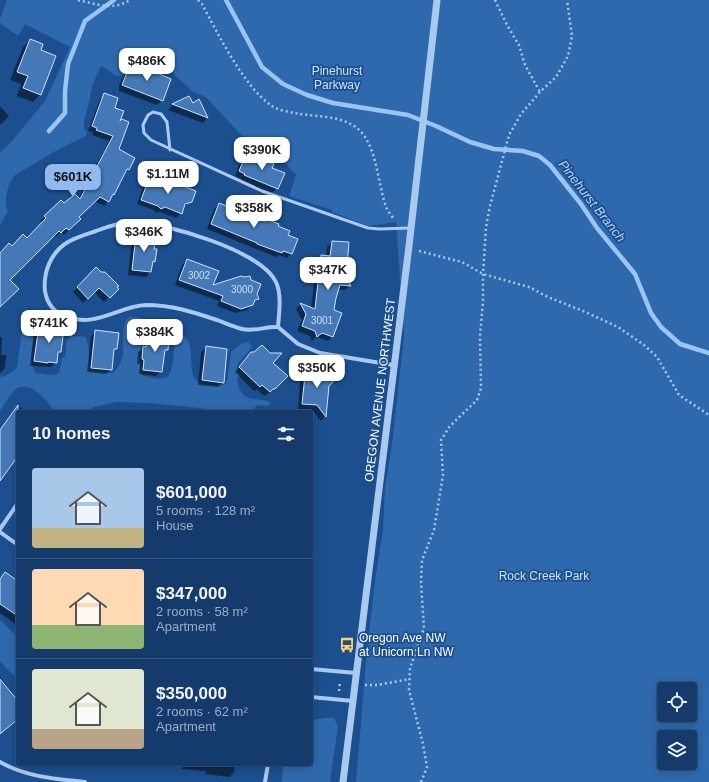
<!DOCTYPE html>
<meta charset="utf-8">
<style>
:root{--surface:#143b6b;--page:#214673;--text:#f1f3f6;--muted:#9dadc1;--line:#33557e;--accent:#90b9f0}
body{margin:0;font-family:Helvetica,sans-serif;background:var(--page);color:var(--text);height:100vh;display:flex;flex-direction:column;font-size:15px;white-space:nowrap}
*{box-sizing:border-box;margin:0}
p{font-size:13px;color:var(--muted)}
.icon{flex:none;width:22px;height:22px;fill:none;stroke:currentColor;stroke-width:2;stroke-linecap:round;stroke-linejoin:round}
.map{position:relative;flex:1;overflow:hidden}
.panel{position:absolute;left:16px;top:410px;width:297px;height:356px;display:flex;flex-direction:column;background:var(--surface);border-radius:4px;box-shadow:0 2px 10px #0003,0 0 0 1px var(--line)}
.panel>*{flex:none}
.tools{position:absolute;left:657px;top:682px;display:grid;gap:8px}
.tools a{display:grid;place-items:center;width:40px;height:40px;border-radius:4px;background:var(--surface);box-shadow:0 2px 10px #0003,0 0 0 1px var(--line);font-size:20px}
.price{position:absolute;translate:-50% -34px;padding:0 9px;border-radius:8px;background:#fff;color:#222;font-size:13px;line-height:26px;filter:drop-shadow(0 1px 2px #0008)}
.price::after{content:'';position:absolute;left:50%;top:24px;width:12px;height:9px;margin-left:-6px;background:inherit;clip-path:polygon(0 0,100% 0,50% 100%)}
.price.current{background:var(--accent);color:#111}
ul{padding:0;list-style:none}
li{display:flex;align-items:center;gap:12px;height:100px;padding:0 16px}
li+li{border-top:1px solid var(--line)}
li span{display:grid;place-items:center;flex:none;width:112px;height:80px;border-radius:4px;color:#555}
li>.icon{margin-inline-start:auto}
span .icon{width:48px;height:48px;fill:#fffc;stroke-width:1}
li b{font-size:17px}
h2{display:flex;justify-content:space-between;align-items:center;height:48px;padding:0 16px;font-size:17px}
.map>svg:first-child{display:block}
.green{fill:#2e69ad;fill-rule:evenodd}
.shadow{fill:#0007}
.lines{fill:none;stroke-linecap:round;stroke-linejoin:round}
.stream{stroke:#9cc4f0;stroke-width:4.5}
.building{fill:#4478b7;stroke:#cfe3fa}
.path{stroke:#a9c9ee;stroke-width:2.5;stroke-dasharray:2 3;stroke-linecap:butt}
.service{stroke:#a9c9ee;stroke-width:3}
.minor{stroke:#a9c9ee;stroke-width:4}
.tertiary{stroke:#a9c9ee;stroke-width:7}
.labels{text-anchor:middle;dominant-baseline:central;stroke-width:3.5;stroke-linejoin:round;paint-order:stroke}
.number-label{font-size:10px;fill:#d0dded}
.park-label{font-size:12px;fill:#cfe3fa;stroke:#1b4f8f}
.street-label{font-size:12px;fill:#fff;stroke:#1b4f8f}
.poi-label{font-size:12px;fill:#fff;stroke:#1b4f8f;text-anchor:start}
.water-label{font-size:13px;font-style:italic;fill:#b5d3f5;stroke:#1b4f8f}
</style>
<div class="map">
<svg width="709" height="782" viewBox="0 0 709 782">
<rect width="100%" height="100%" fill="#1b4f8f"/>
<!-- green -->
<path class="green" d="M7,0H709V782H356L367,650L375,581L383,530L385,488L392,444L404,336L396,222L368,226L332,212V210L289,196L296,175L274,151L256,140L242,136L206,97L193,92L174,74L166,68L117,76L101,66L92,86L90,98L84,121V129L87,131L86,136L59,149L15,175L9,184L6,197V208L8,211L0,225V153L12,141L45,101L70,47L25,24L18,36L0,23V19ZM664,689H690V715H664ZM664,737H690V763H664Z
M129,317C139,317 146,318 154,324V327C152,330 147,330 144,334C139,341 139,368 142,375C149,378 161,381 168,376C177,363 171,345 179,334C204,340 176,385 211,385C216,385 221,386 226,384L227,381L231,352L242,343L248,342L252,346C247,355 238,360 236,369L240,375L237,379C241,403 252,397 270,402V405L267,406L257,405L251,412H238L150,403L116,402L94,407L83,412H55C48,401 29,378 15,390C9,395 5,404 0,411V377C6,376 14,372 17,367L23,323L28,318L36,319L37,321L35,330L31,360L35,373C42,374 52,377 59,373L62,358L65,357L67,339L71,336L86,337L89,351V369L90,371L113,373C131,357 118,336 126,320Z
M0,620L18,637V679L9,671L0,661Z
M326,718H334L338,726L330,782H282L283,764H311V720Z"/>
<!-- shadow -->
<path class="shadow" d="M30,40L39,51L55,57L40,95L33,102L17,96L21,84L10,80L23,47Z
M137,65L162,100L157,105L119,91V86L125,72L129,68L133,69Z
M105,94L114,108L118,123V150L134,158L128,170L123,174L114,194L104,206L94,201L77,217L79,219L64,235L61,232L56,237L53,235L9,280L0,306V255L11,247L27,239L42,223L40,221L61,201L64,204L78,199L85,185L84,181L91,175L109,141L92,135L93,132L88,131L100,99Z
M189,97L192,104L199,101L207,118L203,123L168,110L173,105Z
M0,106L9,116L0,125Z
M253,153L264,161L271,168L277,188L272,193L240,180L241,179L235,176L240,163L245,158L247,159Z
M148,182L191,201L183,207L181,213L176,218L160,212L156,213L154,210L137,204L143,187Z
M219,204L277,227L287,236L291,254L287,258L278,255L276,257L207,229L214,209Z
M137,236L153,250L155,261L151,264L150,272L146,277L128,275L132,240Z
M332,242L349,286L345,290H338L335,298L332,337L328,341L316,337L312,341L310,336L297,331L302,320L296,309L301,304L311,308L316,269L315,267L317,261L322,257H326L327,247Z
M187,260L212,286L250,281L258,298L247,310L236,313L217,306L219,301L175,285L182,265Z
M96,269L118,289L104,302L94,292L83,303L73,292Z
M39,326L63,329L60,352L57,355L56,362L51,367L30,366L34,331Z
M96,331L116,348L113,351L111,369L106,374L87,372L91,336Z
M150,335L167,350L164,353L161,371L156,376L139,374L140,364H137L138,352L142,349V343Z
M0,337H2L1,355H6L5,368L0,373Z
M206,347L223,382L218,387L198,385L201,352Z
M247,359L272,363L286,376L269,393L264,396L257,389L254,391L235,372Z
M305,376L328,386L325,416L321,421L312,410L298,409L300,381Z
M18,406L27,412H18V454L0,479V430Z
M5,573L18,582V626L0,613V578Z
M0,677L11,691L10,693L18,703V719L0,734Z
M172,764H235L234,772L229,777L206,774V771L182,769L183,765Z"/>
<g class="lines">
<!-- stream -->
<path class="stream" d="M226,0L262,67L283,84L307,95L333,103L408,115L436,126L470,142L494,149L523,151L539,156L550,165L581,204L597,228L635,274L651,313L661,327L680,344L709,353
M49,131L65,113V91L68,64L85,21L114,0"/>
</g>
<!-- building -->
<path class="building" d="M30,39L43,44L41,50L56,56L41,95L23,88L28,76L17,72Z
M137,64L157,71V73L171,79L163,101L122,85L129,67L135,68Z
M104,93L118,98L115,108L124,111L120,121L122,119L129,122L119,149L135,158L129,170L127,169L114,195L113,194L109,202L100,197L79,217L81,219L69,230L66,228L61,233L59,231L10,280L19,289L0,307V253L9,243L12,246L23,234L27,238L46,218L44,216L61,200L64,203L75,194L80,199L90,180L89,175L93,174L113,136L96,130L97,128L92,126Z
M189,96L193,103L199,99L208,118L172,104Z
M252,152L266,158L265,160L274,164L272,168L285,173L278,189L244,175L245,174L239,171L245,157L250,159Z
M159,177L196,191L192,202L185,204L182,214L165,207L161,209L158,206L141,200L148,181Z
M219,203L265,221L266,219L279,224L278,226L290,231L288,235L298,239L292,254L283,251L282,253L257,244V243L211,224Z
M136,235L156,237L154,249H157L155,262L153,261L151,272L132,270Z
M332,241L349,242L346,277L351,286L340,285L336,298L334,310L342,313L333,337L322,333L317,337L315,331L302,326L306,314L300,303L315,309L320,264L319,262L321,260V255L330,256Z
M187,259L219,271L213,285L241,276L245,277L250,276L251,280L261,284L257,294L259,299L255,300L253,305L241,309L221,301L223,296L179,280Z
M96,267L101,272H105L119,286L117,287L119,289L110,298L99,288L88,299L77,287Z
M39,325L64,328L61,352H58L57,363L48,362V363L34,361Z
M95,330L119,333L117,349H114L112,370L91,368Z
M149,334L169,337L168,350H165L162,372L143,370L144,360L142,359L143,346L146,347L147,337H149Z
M262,345L270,353H282L273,363L288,376L275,389H273L270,392L262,385L260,387L239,367L251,352H254Z
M206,346L227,349L224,383L202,380Z
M309,371L334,373L333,382L329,386L326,417L317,405L302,404L305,375Z
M18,405V456L0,481V430Z
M5,572L18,581V616L0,604V579Z
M0,679L18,701V719L0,734Z"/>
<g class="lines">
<!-- path -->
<path class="path" d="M78,0C96,4 113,11 130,0
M198,0L202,4C218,34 244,87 272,106C278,110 288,112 295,113C315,117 340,115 357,128C378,145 377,185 387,209C389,213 392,216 394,219
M495,0L507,25L519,45L525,65L540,92
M419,251L462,262L483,274L529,287L548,297L583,311L618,327L644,345L657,357L679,395L709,415
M365,685H377L410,679
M339,691L340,681
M421,782L427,767L423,744L409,690L410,668L424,628L421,583L422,560L434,530L443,475L441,440L450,426L477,400L481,388L480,336L483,301V274L486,227L490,206L509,135L521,114L540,92L556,77L568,56L572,36L567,0"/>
<!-- service -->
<path class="service" d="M170,150L167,122L161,114L153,112L148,115L143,125L144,133L151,140L262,191L368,228L379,229L411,228"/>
<!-- minor -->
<path class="minor" d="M278,327C279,313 282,295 276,282C261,251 167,223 134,222C121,222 109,226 96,231C87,234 77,237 68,242C51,252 43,272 45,291C47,304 55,313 67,317C95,328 119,306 146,305C172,305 193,312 217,320C225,323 234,327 242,329C255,332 266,326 278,327L298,344L320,353L393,365
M0,529L18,503
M0,532L18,545
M311,669L356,673
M311,697L353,701
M0,762C26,777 56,779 85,782
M265,782L268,764"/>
<!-- tertiary -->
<path class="tertiary" d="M343,782L409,246L437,0"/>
</g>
<!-- icons -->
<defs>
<g id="bus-bare" transform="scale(1.2)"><path d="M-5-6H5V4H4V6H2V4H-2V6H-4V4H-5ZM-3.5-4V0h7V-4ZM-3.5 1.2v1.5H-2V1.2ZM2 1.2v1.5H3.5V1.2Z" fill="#ffd166" stroke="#1b4f8f" stroke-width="2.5" paint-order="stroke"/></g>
</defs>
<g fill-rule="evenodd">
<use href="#bus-bare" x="347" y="645"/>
</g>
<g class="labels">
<!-- number labels -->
<g class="number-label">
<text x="199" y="275">3002</text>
<text x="242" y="289">3000</text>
<text x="322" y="320">3001</text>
</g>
<!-- park labels -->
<g class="park-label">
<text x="337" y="71">Pinehurst<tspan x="337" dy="14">Parkway</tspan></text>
<text x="544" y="576">Rock Creek Park</text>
</g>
<!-- street labels -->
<g class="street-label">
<text transform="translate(380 390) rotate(-83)">OREGON AVENUE NORTHWEST</text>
</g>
<!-- poi labels -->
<g class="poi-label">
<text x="359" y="638">Oregon Ave NW<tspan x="359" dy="14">at Unicorn Ln NW</tspan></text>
</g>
<!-- water labels -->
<g class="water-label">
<text transform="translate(592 201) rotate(52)">Pinehurst Branch</text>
</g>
</g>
</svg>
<div class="tools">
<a><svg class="icon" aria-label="locate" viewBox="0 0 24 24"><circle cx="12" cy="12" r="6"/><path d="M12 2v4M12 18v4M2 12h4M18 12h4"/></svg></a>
<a><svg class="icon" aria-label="layers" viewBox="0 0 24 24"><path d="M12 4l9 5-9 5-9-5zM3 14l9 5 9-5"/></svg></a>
</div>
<b class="price" style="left:147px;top:82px">$486K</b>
<b class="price" style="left:262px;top:171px">$390K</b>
<b class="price" style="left:168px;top:195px">$1.11M</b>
<b class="price current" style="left:73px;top:198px">$601K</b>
<b class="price" style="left:254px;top:229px">$358K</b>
<b class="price" style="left:144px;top:253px">$346K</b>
<b class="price" style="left:328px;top:291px">$347K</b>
<b class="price" style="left:49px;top:344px">$741K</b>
<b class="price" style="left:155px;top:353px">$384K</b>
<b class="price" style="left:317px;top:389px">$350K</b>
<section class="panel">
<h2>10 homes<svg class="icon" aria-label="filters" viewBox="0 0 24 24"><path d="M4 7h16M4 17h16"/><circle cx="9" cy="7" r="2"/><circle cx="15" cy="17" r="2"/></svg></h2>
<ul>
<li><span style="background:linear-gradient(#a9c7e8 75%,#c2b280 0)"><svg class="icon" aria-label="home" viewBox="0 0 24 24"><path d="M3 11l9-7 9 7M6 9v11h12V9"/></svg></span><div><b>$601,000</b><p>5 rooms · 128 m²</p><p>House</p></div></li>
<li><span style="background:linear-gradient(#ffd9b3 70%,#8fb573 0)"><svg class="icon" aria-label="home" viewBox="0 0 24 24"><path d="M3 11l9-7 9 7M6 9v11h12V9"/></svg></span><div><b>$347,000</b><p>2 rooms · 58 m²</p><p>Apartment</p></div></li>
<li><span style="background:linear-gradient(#dfe7d0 75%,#b9a48a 0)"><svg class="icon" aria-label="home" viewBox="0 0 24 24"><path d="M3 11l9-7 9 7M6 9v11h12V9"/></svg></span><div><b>$350,000</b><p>2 rooms · 62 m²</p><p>Apartment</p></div></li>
</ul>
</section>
</div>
